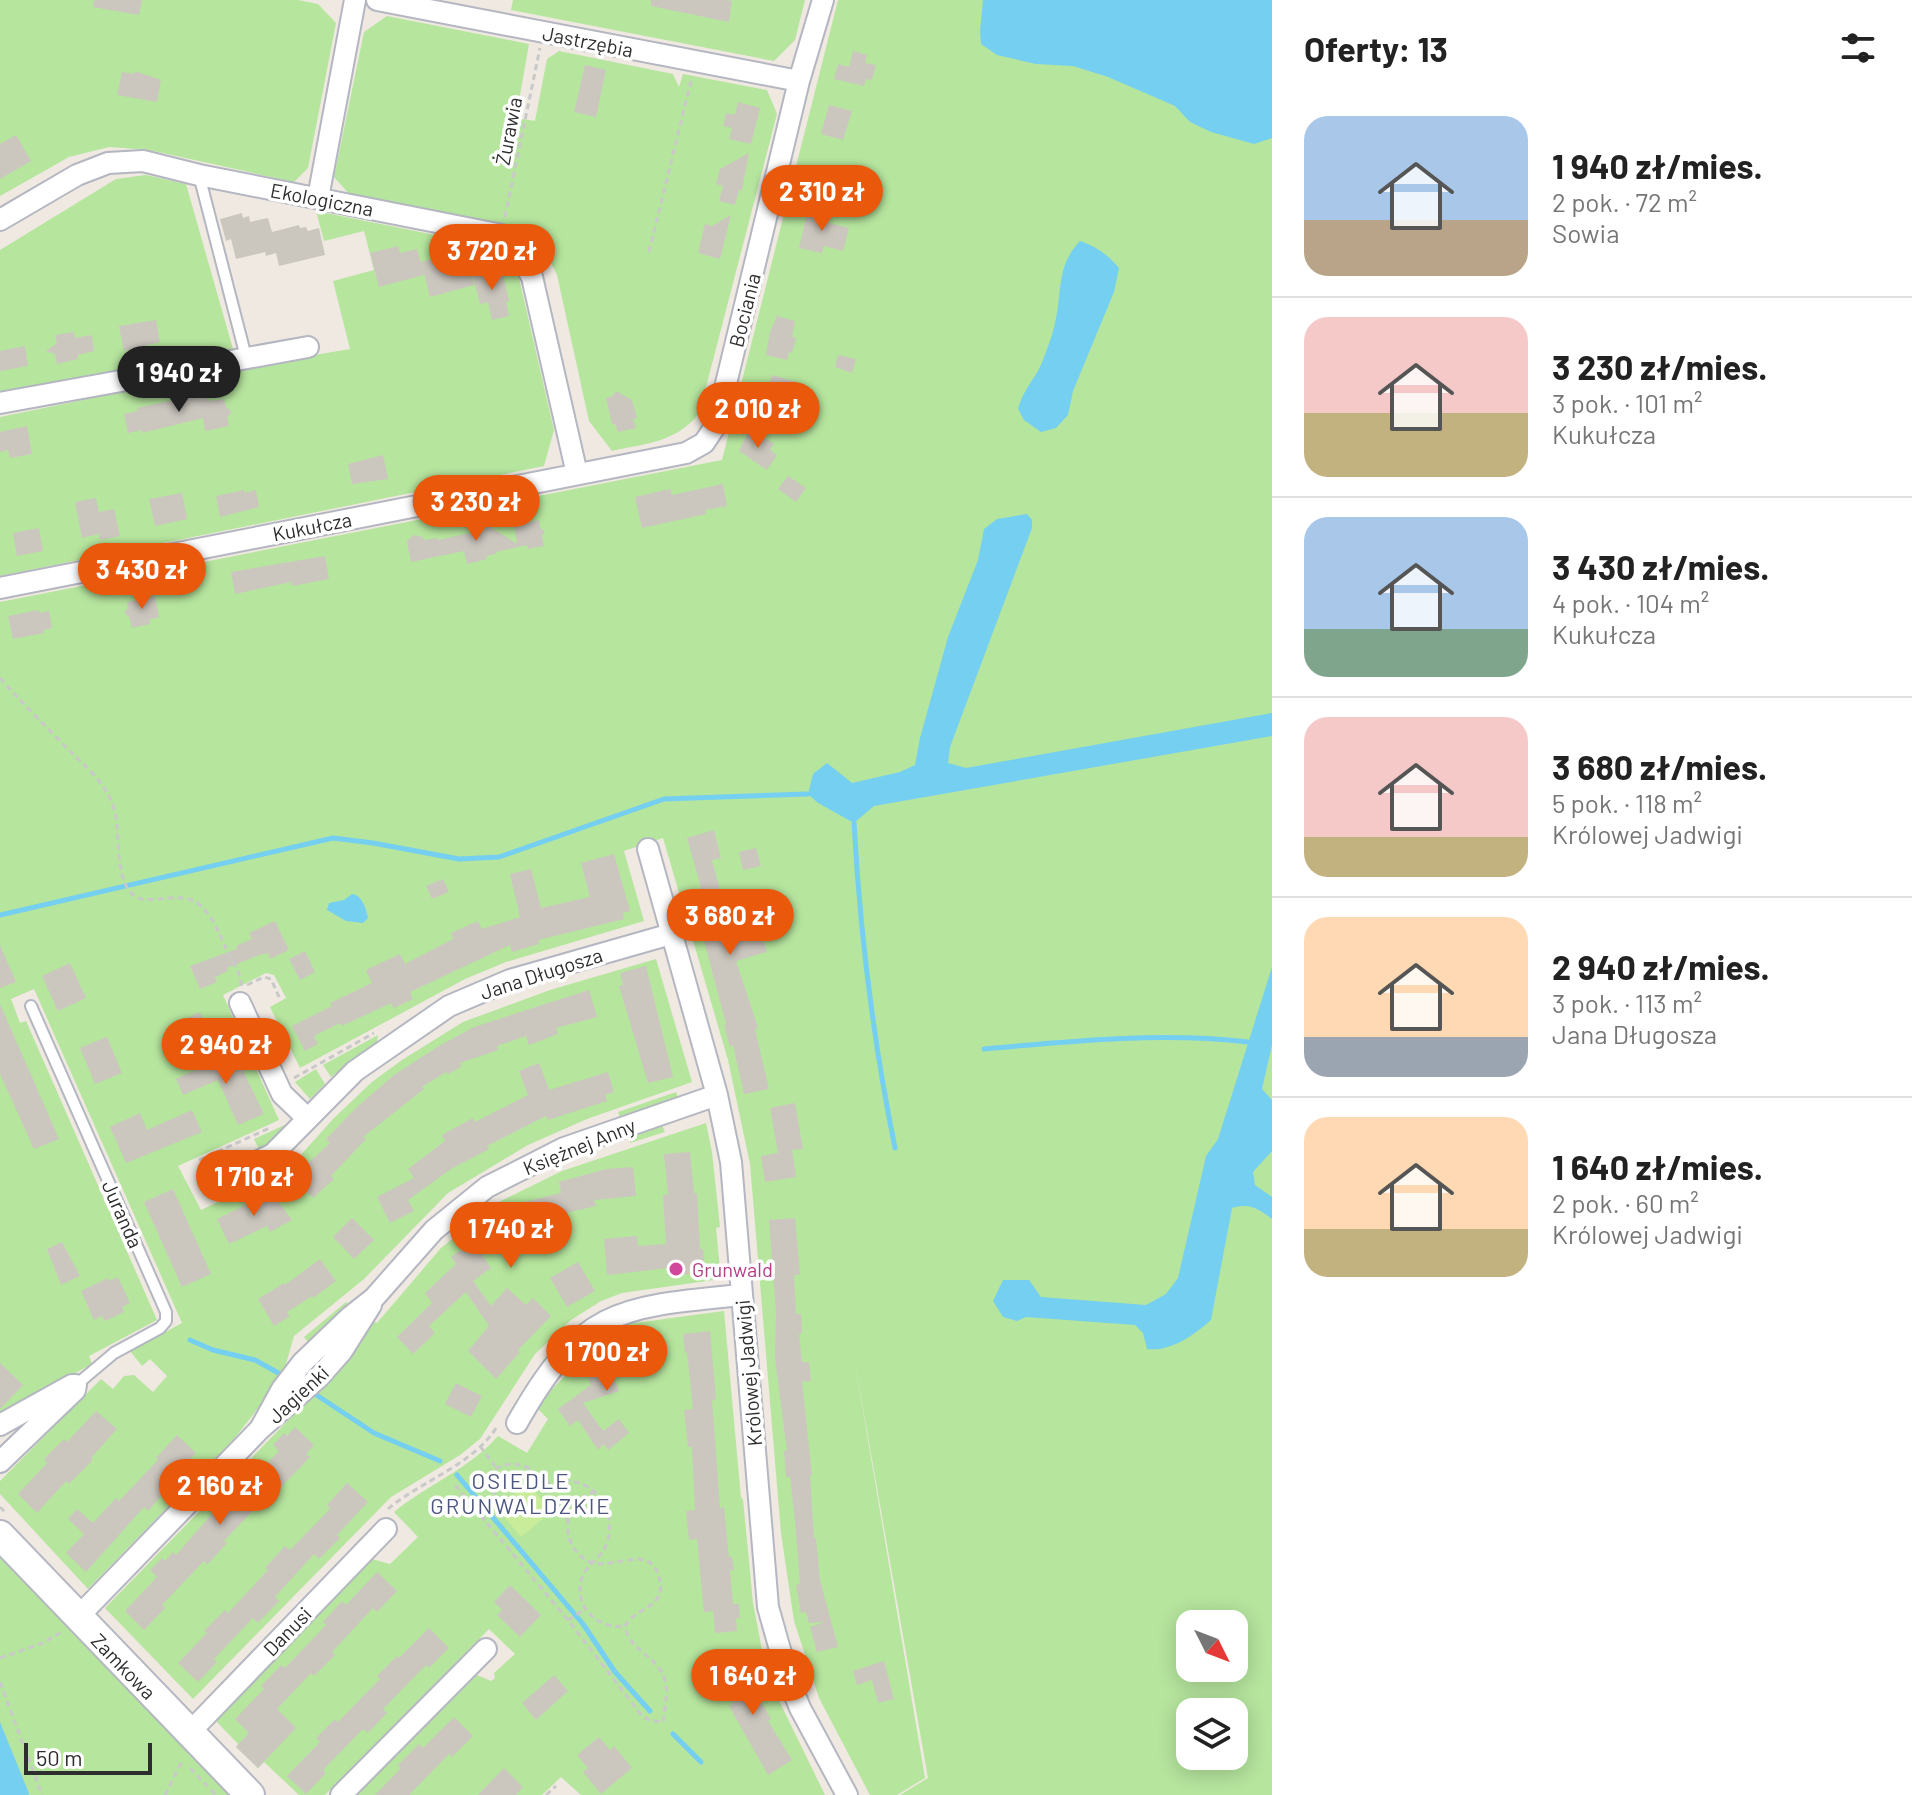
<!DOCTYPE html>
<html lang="pl">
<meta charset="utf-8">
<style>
:root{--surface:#fff;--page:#f2f2f2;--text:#222;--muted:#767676;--line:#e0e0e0;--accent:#ea580c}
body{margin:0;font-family:Barlow,sans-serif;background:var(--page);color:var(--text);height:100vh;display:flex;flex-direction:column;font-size:30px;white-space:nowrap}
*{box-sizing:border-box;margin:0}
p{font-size:26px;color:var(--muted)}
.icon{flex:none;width:44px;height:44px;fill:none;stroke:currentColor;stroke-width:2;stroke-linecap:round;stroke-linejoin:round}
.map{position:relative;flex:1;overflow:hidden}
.panel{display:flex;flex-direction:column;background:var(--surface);width:640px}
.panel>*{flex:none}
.needle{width:52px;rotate:132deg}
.buttons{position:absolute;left:1176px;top:1610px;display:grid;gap:16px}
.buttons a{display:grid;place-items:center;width:72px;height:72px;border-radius:16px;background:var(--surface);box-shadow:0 4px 20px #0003;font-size:40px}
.scale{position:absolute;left:24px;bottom:20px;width:128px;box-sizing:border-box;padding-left:8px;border:4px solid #2e2e2e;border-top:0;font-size:22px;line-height:28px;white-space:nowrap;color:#2e2e2e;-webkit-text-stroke:6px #fff;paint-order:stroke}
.price{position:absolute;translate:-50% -68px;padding:0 18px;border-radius:28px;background:var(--accent);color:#fff;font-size:26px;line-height:52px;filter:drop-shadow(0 2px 4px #0008)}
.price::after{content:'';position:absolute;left:50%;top:48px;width:24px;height:18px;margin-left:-12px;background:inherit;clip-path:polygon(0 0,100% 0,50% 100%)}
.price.on{background:#222;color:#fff}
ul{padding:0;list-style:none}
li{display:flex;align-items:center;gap:24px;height:200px;padding:0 32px}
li+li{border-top:2px solid var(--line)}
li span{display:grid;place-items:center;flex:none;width:224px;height:160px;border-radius:24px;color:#555}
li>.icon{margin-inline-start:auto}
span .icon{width:96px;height:96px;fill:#fffc;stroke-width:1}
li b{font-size:34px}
h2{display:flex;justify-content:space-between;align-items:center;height:96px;padding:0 32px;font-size:34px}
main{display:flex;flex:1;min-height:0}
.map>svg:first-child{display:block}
.green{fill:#b6e59e;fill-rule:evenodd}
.pitch{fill:#c9ec9a}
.water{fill:#75cff0}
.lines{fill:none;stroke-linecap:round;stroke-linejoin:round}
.stream{stroke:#75cff0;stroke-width:5}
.building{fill:#cbc7bf}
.lane-casing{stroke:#b4b7c1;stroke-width:14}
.street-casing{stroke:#b4b7c1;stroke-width:24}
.secondary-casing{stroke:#b4b7c1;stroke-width:32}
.path{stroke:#c9c9c9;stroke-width:3;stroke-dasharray:6 4;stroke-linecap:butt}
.lane{stroke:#fff;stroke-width:10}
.street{stroke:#fff;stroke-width:20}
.secondary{stroke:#fff;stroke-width:28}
.hotel-dot{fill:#d1479c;stroke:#fff;stroke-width:3}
.labels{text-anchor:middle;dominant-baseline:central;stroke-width:7;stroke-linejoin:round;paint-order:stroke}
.street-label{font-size:20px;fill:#2e2e2e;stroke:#fff}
.hotel-label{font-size:20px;fill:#b23c85;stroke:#fff;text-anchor:start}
.neighbourhood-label{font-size:22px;letter-spacing:2px;fill:#4d5680;stroke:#fff}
</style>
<main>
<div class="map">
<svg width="1272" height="1795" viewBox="0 0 1272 1795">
<rect width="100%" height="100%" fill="#efe9e1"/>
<!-- green -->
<path class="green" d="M0,0H298L318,4L336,23L308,168L294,182L149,150L109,147L69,157L0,196Z
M513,0H805L795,40L774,61L511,10Z
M838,0H1272V1795H900L928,1778L854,1357L925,1778L897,1795H870L819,1698L794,1621L781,1533L750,1164L728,1060L663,838L624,851L644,921L506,962L465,979L300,1068L270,1007L286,998L274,975L266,973L223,995L279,1120L178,1166L201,1210L290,1167L334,1118L372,1082L402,1060L463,1022L550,990L656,959L692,1082L587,1119L528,1145L448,1193L364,1279L294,1336L284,1371L286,1372L234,1439L88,1589L0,1494V1481L101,1379L113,1389L124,1376L134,1375L153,1392L167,1376L150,1359L142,1366L130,1351L182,1323L34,989L11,999L20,1023L26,1021L157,1320L89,1356L92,1364L0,1414V602L722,460ZM1190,1624H1234V1668H1190ZM1190,1712H1234V1756H1190Z
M387,16L529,44L516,118L535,121L547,59L559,51L673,74L679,87L683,74L767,90L777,114L699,414C674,443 647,443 612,451L589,421L557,275L542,244L513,226L351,196L334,177L364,32Z
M146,175L186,184L233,349L0,393V250L116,179Z
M316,211L475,243L505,260L519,278L554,430L544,466L0,576V417L244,367L350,349L333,281L374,270L364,231L324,241Z
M378,1035L377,1042L331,1077L323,1065Z
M316,1069L325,1084L310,1099L295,1082Z
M676,1092L679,1100L624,1119L620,1117L618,1112Z
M289,1123L269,1145L259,1149L254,1139Z
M659,1123L662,1125L665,1132L630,1143L628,1134Z
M706,1123L712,1152L720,1227L716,1228L721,1279L622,1293L601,1301L571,1320L535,1354L480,1439L460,1455L391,1497L193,1699L105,1608L309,1399L373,1321L377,1323L441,1248L497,1203L562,1171Z
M346,1302L351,1307L310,1345L304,1337Z
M724,1311L741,1498L743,1499L753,1603L767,1676L825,1795H581L561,1777L542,1795H357L477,1675L491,1681L495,1678L494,1673L515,1654L489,1629L325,1795H299L264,1762L258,1768L236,1747L238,1744L216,1721L372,1559L390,1564L418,1537L394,1512C427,1485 469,1469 498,1436L527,1453L548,1419L535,1406L588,1353L627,1324Z
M0,1549L237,1795H0Z"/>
<!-- pitch -->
<path class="pitch" d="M528,1483L551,1512L521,1537L497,1508Z"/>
<!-- water -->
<path class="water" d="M983,0H1272V138L1254,144L1211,132L1190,122L1175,106L1108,77L1073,66L1036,64L997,55L981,44L980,31Z
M1080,241C1097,247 1108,255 1119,268L1114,292L1073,391L1068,415L1056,428L1041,432L1024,420L1018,409C1022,394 1030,384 1038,371C1043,362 1053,334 1055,323C1063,291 1055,268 1080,241Z
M1027,514L1032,520V528L950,747L948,763L966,768L1272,713V736L874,806L854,823L818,803L808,794L813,774L827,763L852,783L900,772L915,765L920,738L948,637L978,560L984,529L997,519Z
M352,894C362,895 366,908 368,918L363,923L346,921L327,910L329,903L344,900Z
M1272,967V1045L1262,1089L1272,1100V1151L1253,1172L1255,1185L1272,1197V1219C1257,1208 1250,1203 1232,1208L1211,1320C1193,1336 1170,1352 1147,1349L1143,1333L1135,1325L1026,1317L1017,1321L1003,1317L993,1301L1003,1280H1029L1041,1297L1146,1305L1166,1294L1178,1278L1206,1156L1218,1139Z
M0,1722L28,1791L29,1795H0Z"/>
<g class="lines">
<!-- stream -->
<path class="stream" d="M854,823C860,933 873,1040 895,1148
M0,915L333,838L373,843L459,859L499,857L664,799L808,794
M984,1049C1072,1041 1160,1032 1248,1042
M190,1340L213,1350L255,1360L282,1375
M315,1394L374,1433L440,1461
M457,1475L583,1624L615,1672L650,1711
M673,1734L701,1762"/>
</g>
<!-- building -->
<path class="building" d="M94,0H142L139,15L93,7Z
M651,0H725L732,1L729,22L651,6Z
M853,51L867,55L865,63L876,65L872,80L866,79L864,86L834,79L838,64L849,67Z
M585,65L606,70L596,117L574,112Z
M135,71L161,80L157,102L117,95L122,72L134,74Z
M738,102L760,108L751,144L729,139L732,128L723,126L726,113L735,115Z
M829,105L852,111L843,140L821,134Z
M16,135L31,161L0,179V144Z
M749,153L742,190H739L735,205L719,201L723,186L716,184L720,169Z
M808,209L831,215L829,223L849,228L843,251L824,246L822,253L799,248Z
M242,213L243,218L249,216L250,222L268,218L272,232L299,225L300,228L306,227L308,231L319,228L325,255L279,266L276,253L266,256L265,252L236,259L231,239L226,241L220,219Z
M731,215L720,259L698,253L705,224L712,226Z
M398,246L400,253L417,249L424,275L379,287L370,253Z
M450,255L452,263L467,259L474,285L430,297L421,262Z
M493,268L494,273L502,271L509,301L506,302L509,316L492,320L488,302L480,304L472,273Z
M777,316L795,321L792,337L796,338L792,353L789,352L787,360L766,355L770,332Z
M156,320L160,342L124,351L119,326Z
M74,332L75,338L92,335L94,351L78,355V359L57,364L55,354L46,351L57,343L55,335Z
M25,346L28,366L0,371V351Z
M838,355L856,359L852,373L835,367Z
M772,375L797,382L791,416L751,406L755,391L766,395Z
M616,391L632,400L637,418L633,419L636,428L618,432L615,424H612L606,398L613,396Z
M207,393L209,401L224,399L226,407L232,412L227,417L229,426L205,431L203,418L142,433V430L128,433L124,414L138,411L137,408Z
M27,426L32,454L10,458L8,450L0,452V432Z
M753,430L774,444L770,450L777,455L767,470L739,451L747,435Z
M383,455L388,479L352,484L348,464Z
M788,476L806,488L796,502L778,489Z
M723,484L727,506L705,510L706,514L642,528L635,497L670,489L672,495Z
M244,490V493L256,490L259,507L220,517L216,496Z
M182,493L187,519L155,526L149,499Z
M96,498L99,512L114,509L120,536L100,540L99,534L82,538L75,502Z
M539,520L540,528L545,531L542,536L544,546L528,549L527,545L496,552V554L486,556L487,559L467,564L464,551L411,562L407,541L414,535L423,537L424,540L437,538L438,540L484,530L487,525L517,544L514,525Z
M39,528L43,551L17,556L13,533Z
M325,556L329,579L292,586L291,582L235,594L231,572Z
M155,596L159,617L149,620L150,624L132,628L129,617L124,613L128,608L127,602Z
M39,610L40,613L49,611L52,628L43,630L44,633L13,639L8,616Z
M714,830L721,858L712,860L722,898L752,890L755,903L752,904L767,952L736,961L758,1028L755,1029L769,1089L744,1094L733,1045L730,1047L724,1025L726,1024L691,891L701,888L687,838Z
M756,848L761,866L743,870L739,852Z
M614,854L630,911L623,913L624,919L538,940L539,944L512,952L510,945L410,992L413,999L394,1008L391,1003L342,1026L340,1023L314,1036L318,1044L305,1051L292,1026L332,1006L330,1003L372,983L366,970L400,954L405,964L453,939L451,933L478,921L482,929L520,917L510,874L531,869L541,908L590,897L581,863Z
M443,879L449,892L432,899L426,886Z
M275,921L289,950L270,959L268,953L259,955L227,968L228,971L215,977L217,982L200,989L190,966L237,949L236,946L252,939L249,933Z
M0,945L16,982L0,988Z
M305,951L315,972L300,980L289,959Z
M70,963L86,998L58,1011L42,976Z
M646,966L673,1077L648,1083L619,986L623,985L620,973Z
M589,990L597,1017L556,1028L558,1034L529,1045L526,1036L497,1046L498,1050L460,1063L461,1067L448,1074L446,1072L422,1087L424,1089L363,1137L366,1139L331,1176L334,1179L313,1198L293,1177L330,1143L326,1139L357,1107L394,1075L439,1046L474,1027Z
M0,1004L59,1139L34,1149L0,1074Z
M200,1012L204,1022L207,1021L213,1035L193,1043L183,1020Z
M107,1037L122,1073L95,1084L80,1048Z
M234,1052L264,1114L238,1125L218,1080L183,1095L176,1079Z
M539,1063L549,1090L608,1072L614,1092L605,1095L607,1101L548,1120L546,1116L487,1146L489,1149L451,1169L408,1200L414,1211L390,1223L377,1197L414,1178L408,1169L445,1141L442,1135L473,1118L475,1122L528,1095L519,1071Z
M795,1103L803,1149L792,1150L796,1177L765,1182L761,1156L778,1153L770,1108Z
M192,1110L202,1132L126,1163L110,1127L140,1113L147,1130Z
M690,1152L694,1193H697L700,1249H703L705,1270L689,1271V1274L668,1276V1268L607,1275L604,1239L637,1236L638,1246L666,1244L663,1195H668L664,1154Z
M633,1167L636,1196L594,1200L596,1206L553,1216L554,1221L545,1223L547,1231L518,1238L519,1241L482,1255L491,1268L473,1281L491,1306L507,1288L526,1305L533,1298L551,1316L518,1350L520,1352L496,1379L468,1351L489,1326L466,1292L429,1326L435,1333L413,1354L397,1337L432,1303L425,1293L456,1264L451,1257L487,1232L484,1224L521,1210L520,1203L561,1193L559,1182L606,1169Z
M173,1189L211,1274L182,1287L144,1202Z
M269,1189L292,1220L270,1232L267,1226L229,1244L217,1219L254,1201L253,1198Z
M352,1218L374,1240L354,1259L333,1237Z
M795,1218L800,1275H794L796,1314H801L802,1333L799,1334L802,1362H809L811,1381L802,1382L812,1475H810L814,1538H816L820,1580L838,1647L817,1652L810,1627L825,1622L809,1623L806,1612L801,1613L796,1585L800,1584L795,1521L790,1477H786L784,1451H787L775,1359L776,1311L769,1220Z
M62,1242L80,1276L61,1285L47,1249Z
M320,1259L336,1281L313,1298L312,1296L287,1312L290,1316L274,1326L258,1299L284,1283L285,1285Z
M578,1262L595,1291L567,1307L550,1278Z
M118,1277L130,1303L122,1307L124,1312L105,1321L102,1316L94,1320L81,1291L108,1278L109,1281Z
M710,1331L716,1399L712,1400L720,1508L724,1507L729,1557H732L734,1570H730L733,1604H739L740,1618H736L737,1631L715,1633L713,1611L704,1612L697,1539L689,1540L686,1511L695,1510L692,1447H688L684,1410L693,1409L687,1352L685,1353L683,1334Z
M649,1342L654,1372L614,1378L619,1391L583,1403L603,1431L619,1419L629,1433L608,1450L604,1444L598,1450L578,1420L570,1426L558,1409L591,1385L586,1371L623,1357L621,1347Z
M0,1363L23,1385L0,1409Z
M456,1383L482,1396L471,1417L445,1404Z
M96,1411L117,1429L91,1458L93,1460L69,1484L66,1481L37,1513L18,1494L47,1463L44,1459L64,1439L67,1442Z
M295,1427L314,1445L306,1454L310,1457L267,1502L264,1499L224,1541L227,1543L207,1565L204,1561L162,1605L165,1608L144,1630L125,1611L157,1577L150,1570L162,1558L165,1561L173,1552L176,1555L233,1490L238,1494L279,1451L273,1445L284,1433L287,1436Z
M177,1435L196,1453L166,1486L168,1488L148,1511L144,1507L86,1572L66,1553L84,1534L68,1519L77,1509L93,1523L116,1498L119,1501L158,1460L156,1458Z
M347,1483L368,1502L337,1535L340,1538L319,1559L314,1554L275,1597L279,1601L258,1623L253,1618L214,1659L217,1662L198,1682L178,1663L207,1633L204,1631L225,1610L228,1613L268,1570L265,1568L285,1546L290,1550L330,1509L327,1505Z
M377,1572L397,1591L377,1612L373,1608L332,1652L335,1655L314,1676L311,1673L277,1709L296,1728L258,1768L236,1747L249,1733L235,1719L264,1689L261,1686L281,1665L285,1668L326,1625L323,1622L342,1601L346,1605Z
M510,1585L541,1615L520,1637L497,1615L502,1610L494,1602Z
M429,1628L449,1648L429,1668L426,1665L383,1709L387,1713L368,1733L363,1729L323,1770L326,1773L306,1794L287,1776L320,1742L316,1738L335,1719L338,1722L380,1679L377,1676L397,1656L399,1658Z
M738,1656L752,1694L756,1692L771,1719L768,1721L792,1760L768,1775L729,1706L733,1704L718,1663Z
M884,1661L894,1699L878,1703L872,1680L857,1685L853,1671Z
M554,1675L568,1691L536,1720L522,1703Z
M454,1717L473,1736L452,1757L449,1754L409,1795H375L401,1768L398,1765L419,1744L423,1748Z
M599,1737L610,1750L614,1746L632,1768L601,1794L583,1772L588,1768L577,1755Z
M504,1768L523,1787L516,1795H478Z"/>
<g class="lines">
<!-- lane casing -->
<g class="lane-casing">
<path id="lane" d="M199,175L246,357
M31,1006L166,1312V1321L160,1328L114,1353L76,1385"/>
</g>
<!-- street casing -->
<g class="street-casing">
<path id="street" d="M377,0L799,81
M318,198L355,0
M0,220L77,175L108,163L143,161L199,175L502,235L518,252L532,277L577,474
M0,403L308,347
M0,588L686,453L704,443L716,425L799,81L823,0
M648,849L717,1095L731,1162L768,1607L788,1678L800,1708L847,1795
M240,1003L282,1094L307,1118
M216,1181L273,1154L355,1071L449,1006L510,980L671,934
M517,1423C582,1308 618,1307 742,1295
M0,1425L72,1385H76L75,1390L0,1462
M260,1429L282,1389L302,1363L350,1317L374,1298L434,1230L487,1187L564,1148L717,1095
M77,1618L260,1429L319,1377L342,1351L371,1305
M189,1733L386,1529
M341,1795L486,1649"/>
</g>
<!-- secondary casing -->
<g class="secondary-casing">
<path id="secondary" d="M0,1535L250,1795"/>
</g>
<!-- path -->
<path class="path" d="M505,217L540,48
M649,252L692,77
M0,678C23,704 48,729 72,753C86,767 103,782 111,800C123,826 112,874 132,894C147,909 181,887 201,906C213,917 219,934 226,948C232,960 242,974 241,987
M247,985L264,977L271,979L280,999
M294,1078L374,1033
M199,1160L272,1127
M480,1446L495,1466
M544,1484C560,1479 577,1479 591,1489C610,1504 615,1531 603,1551C597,1560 588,1565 583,1575C571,1604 596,1630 625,1626
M455,1485L568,1620L642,1716L649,1720L663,1722C665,1707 669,1690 664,1677C656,1656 628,1649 625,1626C635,1607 665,1609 660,1581C652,1538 608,1575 586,1560C558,1542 563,1502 594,1492
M504,1500C453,1471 542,1434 548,1505L563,1513L568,1521
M0,1507L6,1513
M388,1509C422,1480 474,1465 498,1425
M568,1620L585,1609
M0,1658L43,1643L63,1631
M0,1682L42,1795
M190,1768L216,1795
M165,1795L183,1759
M546,1795L556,1786"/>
<!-- lane -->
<use href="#lane" class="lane"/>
<!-- street -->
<use href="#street" class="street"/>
<!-- secondary -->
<use href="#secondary" class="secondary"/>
</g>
<!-- markers -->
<circle class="hotel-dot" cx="676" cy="1269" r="8"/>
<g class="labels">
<!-- street labels -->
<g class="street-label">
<text transform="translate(588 41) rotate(11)">Jastrzębia</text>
<text transform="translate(508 131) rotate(-79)">Żurawia</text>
<text transform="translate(322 199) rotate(11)">Ekologiczna</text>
<text transform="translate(744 310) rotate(-76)">Bociania</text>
<text transform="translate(312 526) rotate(-11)">Kukułcza</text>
<text transform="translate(541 973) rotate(-18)">Jana Długosza</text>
<text transform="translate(579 1146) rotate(-22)">Księżnej Anny</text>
<text transform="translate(123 1214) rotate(66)">Juranda</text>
<text transform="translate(748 1373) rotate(-95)">Królowej Jadwigi</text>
<text transform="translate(298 1394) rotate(-43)">Jagienki</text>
<text transform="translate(287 1631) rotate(-46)">Danusi</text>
<text transform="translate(124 1666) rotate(46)">Zamkowa</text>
</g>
<!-- hotel labels -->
<g class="hotel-label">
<text x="692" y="1269">Grunwald</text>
</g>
<!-- neighbourhood labels -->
<g class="neighbourhood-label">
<text x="521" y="1480">OSIEDLE<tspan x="521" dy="25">GRUNWALDZKIE</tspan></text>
</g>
</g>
</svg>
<div class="buttons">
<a><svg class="needle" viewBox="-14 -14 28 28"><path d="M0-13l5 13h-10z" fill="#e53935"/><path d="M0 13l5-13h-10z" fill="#767676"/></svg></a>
<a><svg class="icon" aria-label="layers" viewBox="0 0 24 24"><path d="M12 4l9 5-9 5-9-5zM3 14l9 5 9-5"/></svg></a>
</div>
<div class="scale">50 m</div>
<b class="price" style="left:822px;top:233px">2 310 zł</b>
<b class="price" style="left:492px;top:292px">3 720 zł</b>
<b class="price on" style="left:179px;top:414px">1 940 zł</b>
<b class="price" style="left:758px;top:450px">2 010 zł</b>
<b class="price" style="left:476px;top:543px">3 230 zł</b>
<b class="price" style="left:142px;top:611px">3 430 zł</b>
<b class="price" style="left:730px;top:957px">3 680 zł</b>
<b class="price" style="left:226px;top:1086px">2 940 zł</b>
<b class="price" style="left:254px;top:1218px">1 710 zł</b>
<b class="price" style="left:511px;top:1270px">1 740 zł</b>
<b class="price" style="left:607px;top:1393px">1 700 zł</b>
<b class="price" style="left:220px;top:1527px">2 160 zł</b>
<b class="price" style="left:753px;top:1717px">1 640 zł</b>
</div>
<section class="panel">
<h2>Oferty: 13<svg class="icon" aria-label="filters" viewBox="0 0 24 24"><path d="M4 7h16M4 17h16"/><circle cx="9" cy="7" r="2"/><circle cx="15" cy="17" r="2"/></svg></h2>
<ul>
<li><span style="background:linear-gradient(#a9c7e8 65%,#b9a48a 0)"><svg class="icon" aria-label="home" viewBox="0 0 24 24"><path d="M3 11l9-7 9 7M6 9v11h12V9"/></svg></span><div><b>1 940 zł/mies.</b><p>2 pok. · 72 m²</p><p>Sowia</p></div></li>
<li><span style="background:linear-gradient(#f6c9c9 60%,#c2b280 0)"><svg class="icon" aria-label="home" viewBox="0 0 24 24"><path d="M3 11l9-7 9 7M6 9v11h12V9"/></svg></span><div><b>3 230 zł/mies.</b><p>3 pok. · 101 m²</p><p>Kukułcza</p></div></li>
<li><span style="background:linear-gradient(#a9c7e8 70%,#7fa58c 0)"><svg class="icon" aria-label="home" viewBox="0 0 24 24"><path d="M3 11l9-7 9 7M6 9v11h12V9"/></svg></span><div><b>3 430 zł/mies.</b><p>4 pok. · 104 m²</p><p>Kukułcza</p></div></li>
<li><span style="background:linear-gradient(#f6c9c9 75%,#c2b280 0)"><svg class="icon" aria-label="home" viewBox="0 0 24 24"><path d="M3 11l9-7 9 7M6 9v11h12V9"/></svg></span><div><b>3 680 zł/mies.</b><p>5 pok. · 118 m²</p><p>Królowej Jadwigi</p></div></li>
<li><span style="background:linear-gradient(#ffd9b3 75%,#9aa5b1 0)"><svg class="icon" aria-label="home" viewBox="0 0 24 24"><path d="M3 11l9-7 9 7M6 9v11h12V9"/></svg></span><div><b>2 940 zł/mies.</b><p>3 pok. · 113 m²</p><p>Jana Długosza</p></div></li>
<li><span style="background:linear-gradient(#ffd9b3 70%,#c2b280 0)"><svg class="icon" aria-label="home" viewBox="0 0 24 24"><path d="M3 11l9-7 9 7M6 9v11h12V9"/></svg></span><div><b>1 640 zł/mies.</b><p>2 pok. · 60 m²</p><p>Królowej Jadwigi</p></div></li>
</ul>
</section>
</main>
